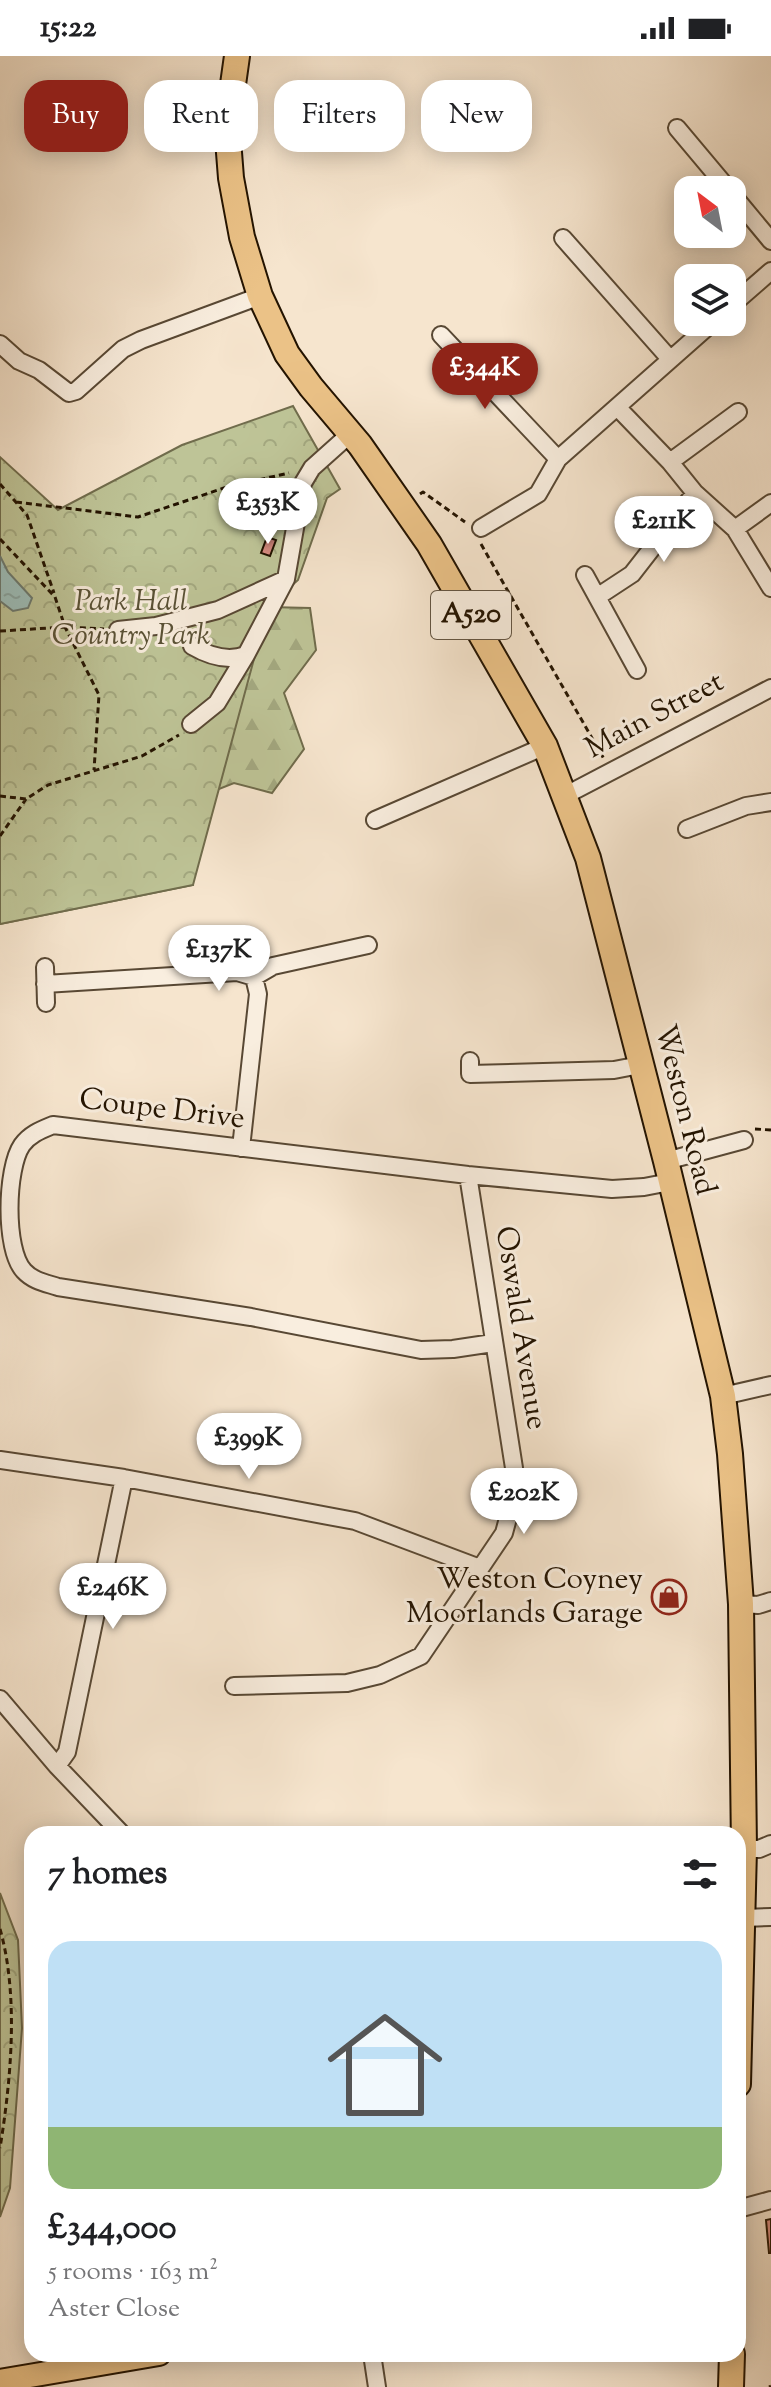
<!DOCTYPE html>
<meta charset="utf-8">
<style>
:root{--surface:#fff;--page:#f6f6f6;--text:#202124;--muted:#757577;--line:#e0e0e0;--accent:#8f2418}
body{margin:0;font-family:"Sorts Mill Goudy",serif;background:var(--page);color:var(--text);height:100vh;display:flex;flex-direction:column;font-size:30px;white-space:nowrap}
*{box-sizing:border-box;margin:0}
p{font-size:26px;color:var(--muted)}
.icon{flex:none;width:44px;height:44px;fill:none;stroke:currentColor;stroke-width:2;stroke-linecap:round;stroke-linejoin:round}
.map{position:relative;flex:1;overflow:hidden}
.details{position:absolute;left:24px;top:1770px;width:722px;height:536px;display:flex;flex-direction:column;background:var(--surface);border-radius:24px;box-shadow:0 4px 20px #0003}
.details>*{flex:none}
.hud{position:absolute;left:24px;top:24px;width:724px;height:72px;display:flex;gap:16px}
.needle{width:52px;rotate:328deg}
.buttons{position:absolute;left:674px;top:120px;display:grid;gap:16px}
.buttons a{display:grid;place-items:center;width:72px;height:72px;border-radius:16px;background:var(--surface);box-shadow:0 4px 20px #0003;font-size:40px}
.price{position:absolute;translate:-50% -68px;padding:0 18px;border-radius:28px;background:#fff;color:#222;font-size:26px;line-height:52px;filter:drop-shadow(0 2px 4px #0008)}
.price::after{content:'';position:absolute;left:50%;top:48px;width:24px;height:18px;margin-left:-12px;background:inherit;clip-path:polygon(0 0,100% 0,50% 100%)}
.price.active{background:var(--accent);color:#fff}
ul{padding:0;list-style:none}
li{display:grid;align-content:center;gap:16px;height:424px;padding:0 24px}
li+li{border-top:2px solid var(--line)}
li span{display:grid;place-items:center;height:248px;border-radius:24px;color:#555}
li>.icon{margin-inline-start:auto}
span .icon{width:144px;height:144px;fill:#fffc;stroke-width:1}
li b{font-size:34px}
h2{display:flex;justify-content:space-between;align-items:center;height:96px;padding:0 24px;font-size:34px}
.tag{padding:0 28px;border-radius:24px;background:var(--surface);box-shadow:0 4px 20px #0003;font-size:28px;line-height:72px}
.tag.active{background:var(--accent);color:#fff}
.status{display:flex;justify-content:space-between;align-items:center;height:56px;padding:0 40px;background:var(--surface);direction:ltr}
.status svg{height:22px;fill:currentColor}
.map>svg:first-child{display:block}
.forest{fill:url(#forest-firs);stroke:#706c4c;stroke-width:2}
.park{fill:url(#park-crowns);stroke:#706c4c;stroke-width:2}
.water{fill:url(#water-ripples);stroke:#6c7a70;stroke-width:2}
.building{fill:#d78b81;stroke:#231300;stroke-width:2}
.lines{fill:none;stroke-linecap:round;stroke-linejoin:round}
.minor-casing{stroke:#584834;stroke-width:20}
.major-casing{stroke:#231300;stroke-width:26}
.highway-casing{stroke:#231300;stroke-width:28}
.path{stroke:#231300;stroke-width:3;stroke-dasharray:6 4;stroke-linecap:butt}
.minor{stroke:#f9eedf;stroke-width:16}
.major{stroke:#ebc287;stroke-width:22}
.highway{stroke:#ebc287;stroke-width:24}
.labels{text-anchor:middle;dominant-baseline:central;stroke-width:6;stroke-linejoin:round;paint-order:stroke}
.shield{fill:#f9eedf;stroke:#635543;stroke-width:2}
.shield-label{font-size:28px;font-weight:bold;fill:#231300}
.park-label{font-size:30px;font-style:italic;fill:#595135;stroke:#f9eedf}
.street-label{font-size:30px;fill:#231300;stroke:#f9eedf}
.poi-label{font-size:30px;fill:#231300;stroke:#f9eedf;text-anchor:end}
</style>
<div class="status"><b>15:22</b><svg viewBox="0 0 49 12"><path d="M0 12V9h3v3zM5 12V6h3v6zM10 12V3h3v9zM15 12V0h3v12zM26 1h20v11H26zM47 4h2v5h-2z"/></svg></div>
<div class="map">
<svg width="771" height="2331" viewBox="0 0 771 2331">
<defs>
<pattern id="forest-firs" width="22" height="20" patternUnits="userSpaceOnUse" patternTransform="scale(2)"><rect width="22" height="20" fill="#bec497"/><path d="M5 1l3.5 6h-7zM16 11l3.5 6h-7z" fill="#a3a880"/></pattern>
<pattern id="park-crowns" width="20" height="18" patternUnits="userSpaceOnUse" patternTransform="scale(2)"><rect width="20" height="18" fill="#bec497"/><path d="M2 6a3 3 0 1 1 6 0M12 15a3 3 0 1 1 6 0" fill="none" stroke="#a3a880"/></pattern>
<pattern id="water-ripples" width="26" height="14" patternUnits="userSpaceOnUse" patternTransform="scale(2)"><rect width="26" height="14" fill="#9dbfbb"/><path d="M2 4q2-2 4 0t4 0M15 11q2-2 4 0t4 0" fill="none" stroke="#87a39f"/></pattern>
</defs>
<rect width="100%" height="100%" fill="#f6e5ce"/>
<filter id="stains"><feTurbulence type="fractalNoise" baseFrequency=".0025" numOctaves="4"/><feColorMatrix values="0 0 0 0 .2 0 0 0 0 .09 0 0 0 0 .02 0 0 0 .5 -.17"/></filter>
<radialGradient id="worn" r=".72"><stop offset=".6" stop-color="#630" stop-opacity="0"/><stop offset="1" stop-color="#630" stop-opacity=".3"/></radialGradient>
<!-- forest -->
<path class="forest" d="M268,551L310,552L316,594L284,637L304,693L272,737L234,727L181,748L193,829L0,868Z"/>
<!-- park -->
<path class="park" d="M293,350L340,433L327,442L298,524L268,551L193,829L0,868V401L58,454L182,389Z
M0,1837L18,1884L22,1972L10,2132L0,2161Z"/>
<!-- water -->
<path class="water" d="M0,500L8,516L32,542L28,552L13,555L0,545Z"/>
<!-- building -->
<path class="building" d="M267,481L276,484L270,500L261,497Z
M771,2163V2197H769L766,2164Z"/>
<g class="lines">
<!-- minor casing -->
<g class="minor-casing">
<path id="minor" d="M677,72L729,134
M732,138L771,185
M563,182L670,303
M732,249L771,215
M441,279L558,403
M0,288L19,305L39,314L69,337L76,335L123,293L141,284L260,240
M617,351L670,406L695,437L735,473L771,532
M670,406L738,356
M481,472L538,438L558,403L713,266
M735,473L771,447
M585,519L637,614
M597,541L632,518L695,437
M118,574L156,570L218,554L286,523
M192,590C209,600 227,606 246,599L286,523L303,427L312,412L350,378
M191,668L217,647L246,599
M566,739L771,632
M375,764L545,690
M687,773L746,750L771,746
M45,911L46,947
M254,921L273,910L368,889
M45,928L237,916L254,921L258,938L241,1092
M470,1005V1018L614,1014L640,1009
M666,1105L744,1084
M493,1287L453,1293L421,1294L251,1261L58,1231C46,1227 33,1225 24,1215C4,1194 6,1112 22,1089C30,1078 41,1074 53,1069L468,1119L612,1133L644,1131L670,1126
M723,1340L771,1329
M0,1404L124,1422L355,1465L480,1512
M741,1548L758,1549L771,1545
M234,1630L347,1627L380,1619L421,1600L504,1477L511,1451L514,1412L468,1119
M0,1643L57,1710L122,1778
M57,1710L67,1696L124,1422
M744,1793H759L771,1788
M744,1862L771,1861
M738,2153L771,2144
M372,2298L377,2331"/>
</g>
<!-- major casing -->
<g class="major-casing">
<path id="major" d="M0,2325L159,2298"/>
</g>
<!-- highway casing -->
<g class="highway-casing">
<path id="highway" d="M237,0L227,71L231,122L242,181L260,240L287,298L311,331L360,389L429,488L545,690L588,802L666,1105L723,1340L730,1398L741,1548L744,1793L738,2028
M731,2331L732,2298"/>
</g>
<!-- path -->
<path class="path" d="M0,428L27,459L54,537
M420,438L423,436L465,466
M16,446L138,461L224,432L289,417
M0,483L55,541L65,571L99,639L94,714
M481,488L604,703
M0,575L65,571L104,573
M0,740L26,743L48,729L142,700L179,679
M0,780L26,743
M755,1073L771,1074
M0,1873C19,1940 11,2024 0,2092
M769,2331L771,2330"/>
<!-- minor -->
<use href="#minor" class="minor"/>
<!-- major -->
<use href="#major" class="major"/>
<!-- highway -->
<use href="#highway" class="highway"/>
</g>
<!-- icons -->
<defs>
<g id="shop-ring" transform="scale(1.8)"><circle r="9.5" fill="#f9eedf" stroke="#8f2418" stroke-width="1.5"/><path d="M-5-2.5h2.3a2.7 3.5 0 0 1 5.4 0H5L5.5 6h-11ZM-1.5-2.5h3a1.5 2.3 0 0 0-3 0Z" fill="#8f2418"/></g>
</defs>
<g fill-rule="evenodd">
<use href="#shop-ring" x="669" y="1541"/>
</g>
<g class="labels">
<!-- shield labels -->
<rect class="shield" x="431" y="535" width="80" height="48" rx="6"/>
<g class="shield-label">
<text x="471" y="559">A520</text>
</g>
<!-- park labels -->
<g class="park-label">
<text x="131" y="546">Park Hall<tspan x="131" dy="34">Country Park</tspan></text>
</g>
<!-- street labels -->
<g class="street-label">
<text transform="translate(655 660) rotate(-28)">Main Street</text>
<text transform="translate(162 1054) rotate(7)">Coupe Drive</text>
<text transform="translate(684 1054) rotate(76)">Weston Road</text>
<text transform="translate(520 1272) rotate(81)">Oswald Avenue</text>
</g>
<!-- poi labels -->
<g class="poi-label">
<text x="643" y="1524">Weston Coyney<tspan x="643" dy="34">Moorlands Garage</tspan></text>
</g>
</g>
<rect width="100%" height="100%" filter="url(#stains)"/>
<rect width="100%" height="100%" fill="url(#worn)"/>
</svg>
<div class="buttons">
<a><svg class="needle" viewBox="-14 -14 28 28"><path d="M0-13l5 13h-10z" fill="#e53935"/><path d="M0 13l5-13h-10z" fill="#757577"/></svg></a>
<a><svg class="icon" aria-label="layers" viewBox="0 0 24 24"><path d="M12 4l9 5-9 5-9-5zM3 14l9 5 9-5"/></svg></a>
</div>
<b class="price active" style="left:485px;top:355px">£344K</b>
<b class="price" style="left:268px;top:490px">£353K</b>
<b class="price" style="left:664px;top:508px">£211K</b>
<b class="price" style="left:219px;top:937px">£137K</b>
<b class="price" style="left:249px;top:1425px">£399K</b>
<b class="price" style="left:524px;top:1480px">£202K</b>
<b class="price" style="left:113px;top:1575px">£246K</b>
<div class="hud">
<a class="tag active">Buy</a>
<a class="tag">Rent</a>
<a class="tag">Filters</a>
<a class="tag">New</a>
</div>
<section class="details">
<h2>7 homes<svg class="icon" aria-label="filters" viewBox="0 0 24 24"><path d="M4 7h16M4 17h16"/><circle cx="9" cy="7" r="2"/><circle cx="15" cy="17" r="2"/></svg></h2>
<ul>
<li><span style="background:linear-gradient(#bfe0f5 75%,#8fb573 0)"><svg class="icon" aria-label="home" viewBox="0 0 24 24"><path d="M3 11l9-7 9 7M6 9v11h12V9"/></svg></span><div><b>£344,000</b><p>5 rooms · 163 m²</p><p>Aster Close</p></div></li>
</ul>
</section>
</div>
